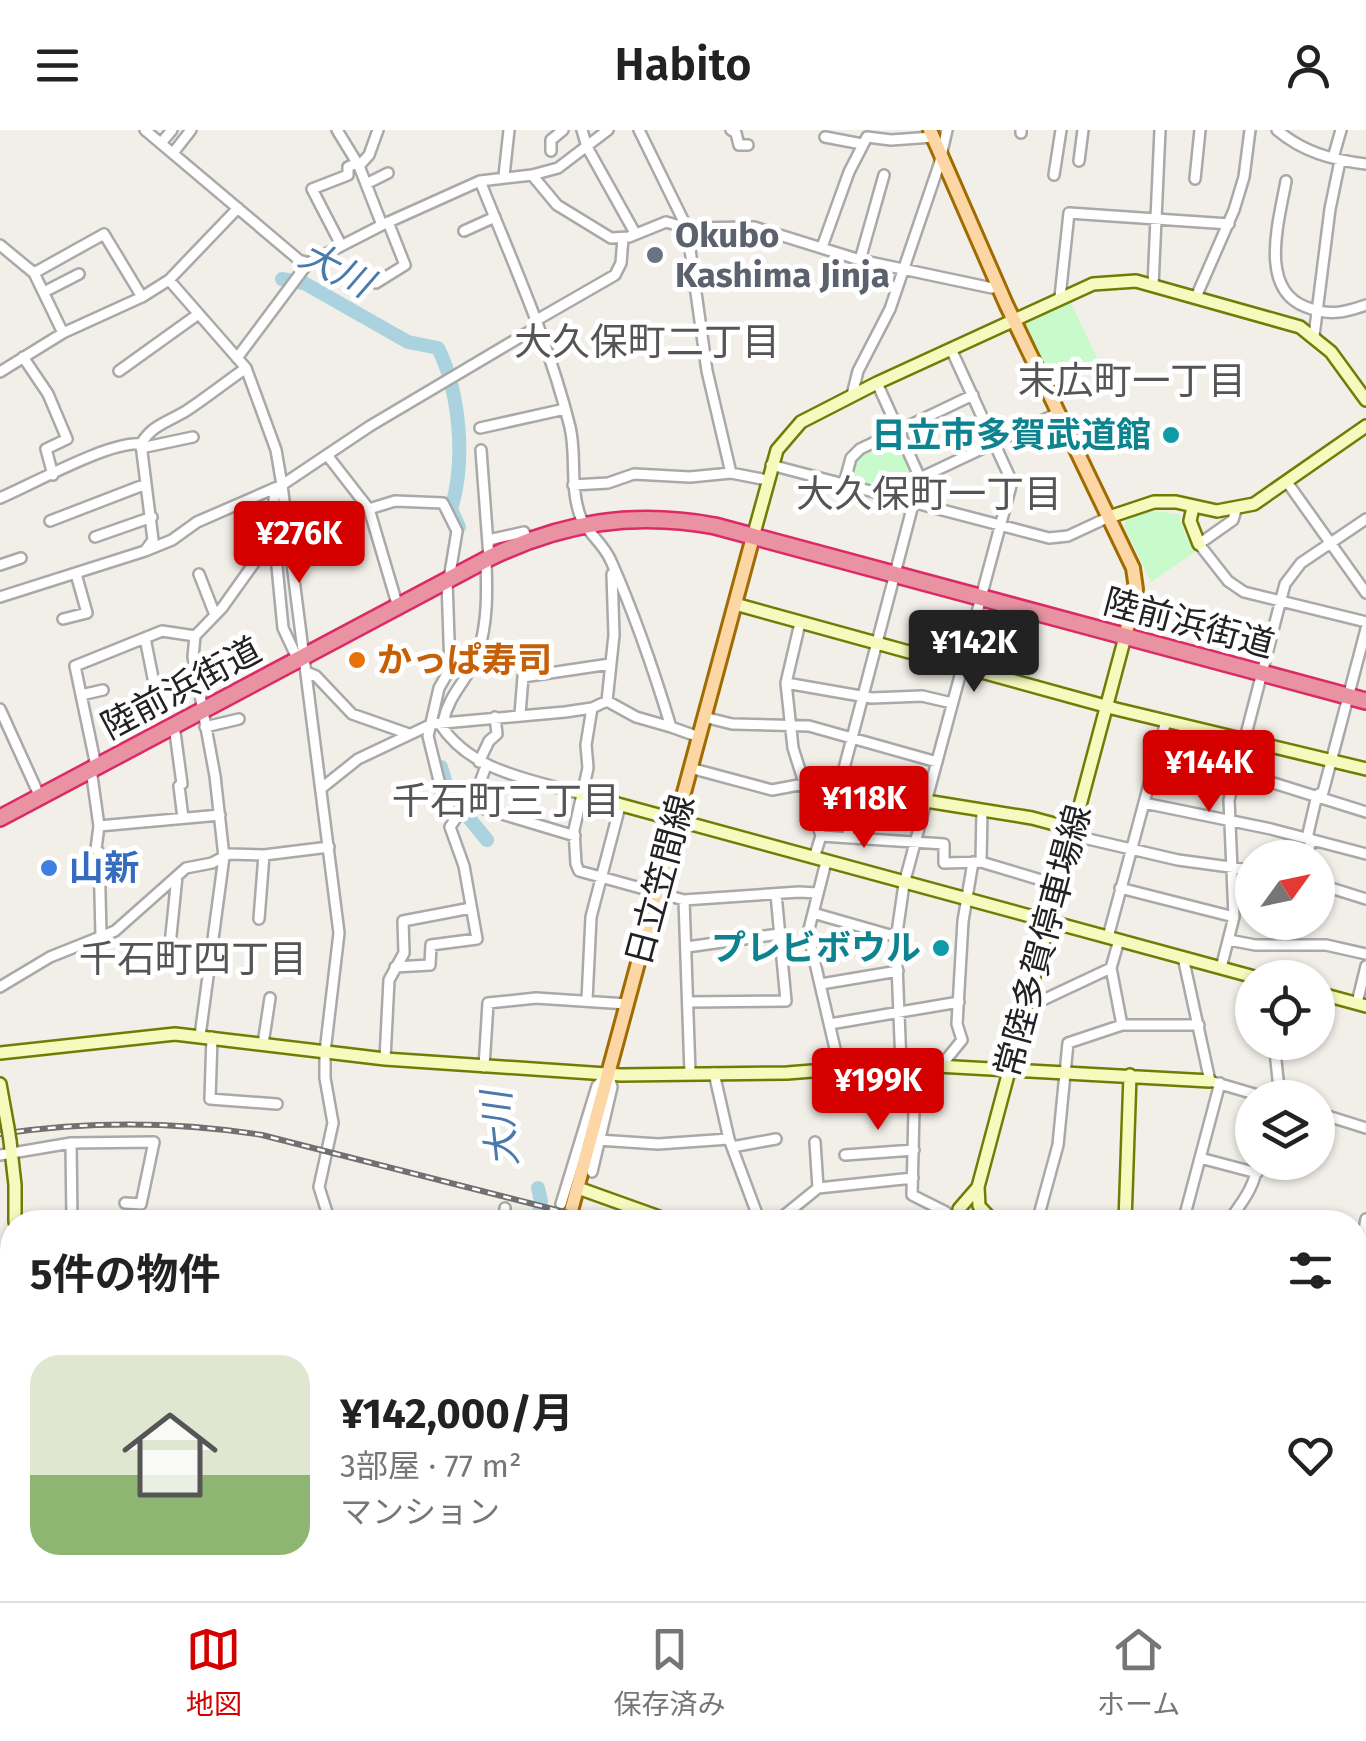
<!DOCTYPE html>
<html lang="ja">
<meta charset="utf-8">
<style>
:root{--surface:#fff;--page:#f2f2f2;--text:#222;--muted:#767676;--line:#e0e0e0;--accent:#d40000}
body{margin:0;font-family:"Fira Sans","Noto Sans JP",sans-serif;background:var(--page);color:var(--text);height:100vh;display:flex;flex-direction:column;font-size:38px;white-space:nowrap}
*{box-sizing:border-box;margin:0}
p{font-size:32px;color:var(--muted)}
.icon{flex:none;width:55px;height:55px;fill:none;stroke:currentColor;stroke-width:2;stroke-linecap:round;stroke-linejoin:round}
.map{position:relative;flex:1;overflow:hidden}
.details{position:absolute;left:0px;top:1080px;width:1368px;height:392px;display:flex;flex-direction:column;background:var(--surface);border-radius:40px 40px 0 0;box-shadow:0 2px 8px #0004}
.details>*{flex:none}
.needle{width:65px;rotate:57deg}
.tools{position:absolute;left:1235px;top:710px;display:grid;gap:20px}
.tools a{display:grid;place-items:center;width:100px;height:100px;border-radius:50%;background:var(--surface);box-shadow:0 2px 8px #0004;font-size:50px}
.price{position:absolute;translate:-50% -85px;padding:0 22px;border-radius:10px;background:var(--accent);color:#fff;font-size:32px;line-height:65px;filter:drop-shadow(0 2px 5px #0008)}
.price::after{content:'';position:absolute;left:50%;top:60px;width:30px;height:22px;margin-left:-15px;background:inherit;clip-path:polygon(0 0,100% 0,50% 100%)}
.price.active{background:#222;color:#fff}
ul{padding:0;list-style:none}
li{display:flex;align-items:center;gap:30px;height:250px;padding:0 30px}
li span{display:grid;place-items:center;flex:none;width:280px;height:200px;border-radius:30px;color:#555}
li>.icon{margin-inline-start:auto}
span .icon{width:120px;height:120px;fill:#fffc;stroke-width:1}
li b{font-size:42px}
h2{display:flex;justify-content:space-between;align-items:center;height:120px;padding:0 30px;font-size:42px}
header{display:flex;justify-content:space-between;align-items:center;height:130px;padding:0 30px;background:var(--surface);font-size:45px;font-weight:600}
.menu{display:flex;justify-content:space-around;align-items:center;height:140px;border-top:2px solid var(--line);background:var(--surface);font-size:28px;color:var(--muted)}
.menu a{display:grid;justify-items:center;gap:5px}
.menu .active{color:var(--accent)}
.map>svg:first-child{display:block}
.park{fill:#c8facc}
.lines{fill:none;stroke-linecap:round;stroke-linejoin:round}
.river{stroke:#aad3df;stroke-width:14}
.street-casing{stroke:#a9a9a9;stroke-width:14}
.secondary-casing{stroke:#707d05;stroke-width:16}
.primary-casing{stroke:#a06b00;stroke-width:18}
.highway-casing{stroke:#dc2a67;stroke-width:20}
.street{stroke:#fff;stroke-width:9}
.secondary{stroke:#f7fabf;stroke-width:11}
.primary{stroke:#fcd6a4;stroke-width:12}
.highway{stroke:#e892a2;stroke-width:15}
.rail-casing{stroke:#707070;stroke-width:6}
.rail{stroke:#fff;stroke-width:2.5;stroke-dasharray:8;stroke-linecap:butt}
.secondary-bridge-casing{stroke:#707d05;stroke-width:16;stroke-linecap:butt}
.secondary-bridge{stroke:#f7fabf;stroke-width:11}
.worship-dot{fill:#6b7280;stroke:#fff;stroke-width:4}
.culture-dot{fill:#0f9aa8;stroke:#fff;stroke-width:4}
.food-dot{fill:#e8710a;stroke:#fff;stroke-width:4}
.shop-dot{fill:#3f7fe0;stroke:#fff;stroke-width:4}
.labels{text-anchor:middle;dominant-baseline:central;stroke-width:10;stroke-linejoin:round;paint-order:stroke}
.worship-label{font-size:35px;font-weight:bold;fill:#5b616d;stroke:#fff;text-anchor:start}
.culture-label{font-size:35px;font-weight:bold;fill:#0d838f;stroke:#fff;text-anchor:end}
.street-label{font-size:35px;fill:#222;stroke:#fff}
.food-label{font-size:35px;font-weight:bold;fill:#c56008;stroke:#fff;text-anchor:start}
.shop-label{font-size:35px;font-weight:bold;fill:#366cbe;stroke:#fff;text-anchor:start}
.water-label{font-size:38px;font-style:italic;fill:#4a7aab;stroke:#fff}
.neighbourhood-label{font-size:38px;fill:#555;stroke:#fff}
</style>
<header><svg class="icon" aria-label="menu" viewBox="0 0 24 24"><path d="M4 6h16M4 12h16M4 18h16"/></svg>Habito<svg class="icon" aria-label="person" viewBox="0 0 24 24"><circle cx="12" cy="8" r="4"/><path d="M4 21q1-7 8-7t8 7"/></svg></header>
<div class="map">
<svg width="1366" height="1471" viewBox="0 0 1366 1471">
<rect width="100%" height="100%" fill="#f2efe9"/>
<!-- park -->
<path class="park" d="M1069,169L1099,232L1051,256L1023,196L1025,191Z
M895,306H899L917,347L913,365L909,367L853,354L848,347L855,328L864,320Z
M1153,381L1179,384L1185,405L1195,422L1151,452L1124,397L1126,389Z"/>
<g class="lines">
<!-- river -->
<path class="river" d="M282,149L304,153L408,212L438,218C460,263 466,331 451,379L459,397
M441,637L449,664L487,710
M538,1092L541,1071L538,1058
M493,1471L494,1460"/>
<!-- street casing -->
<g class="street-casing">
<path id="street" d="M145,0L299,130L308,133L382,95L480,51L532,45L558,38L608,0
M337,0L359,36L382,95
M582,0L587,17L635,103
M639,0L687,98L707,241L731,343
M731,0L736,3L739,15H748
M1277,0C1303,22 1332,30 1366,34
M1021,3V0
M825,7L862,14
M161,13L172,0
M551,21V10L563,0
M173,23L191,0
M1333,28L1341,0
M1079,31L1083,0
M359,36L369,25L378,0
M532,45L557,75L611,108L629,107L666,92L687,98L754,97L860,130L992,158L998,156
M1054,45L1061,0
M504,46L509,0
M1195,49L1200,0
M480,51C512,131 549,212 570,297C577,326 569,358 581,388C585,400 604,414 611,431C635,485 654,541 671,597L699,607
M1286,51C1279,91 1258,159 1306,177C1329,186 1343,183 1366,175
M366,54L388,43
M464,101L495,87
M0,115L34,143L63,203
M341,115L312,59L348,45V37L357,33
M822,117L849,42L867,7L891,10L933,7
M860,130L884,45
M34,143L104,104L142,167
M169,150L246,238L276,320L282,355L339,803L325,922V948L333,993L319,1057L330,1092
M376,153L405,135L388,92
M1153,156L1160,0
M44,162L79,144
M1060,167L1069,83L1229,94
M1196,167L1234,80L1244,47L1250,0
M535,191L615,145L621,133L623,108
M1314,206L1330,79L1340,31
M23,227L48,264L67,309L46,319L53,345
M237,228L308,133
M119,241L197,185
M0,242L63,203L142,167L169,150L238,78
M852,265L858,241L890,179L939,35L947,0
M480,298L565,279
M141,318L193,307
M481,320L489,428
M327,325L369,379L398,477
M771,335L1049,408L1068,406L1109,387
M920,348L1058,283
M1287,352L1366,463
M844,354L851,328L860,319L973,265
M573,355L608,353L634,344L690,347L731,343L767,350
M0,368C33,354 109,311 141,314
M369,379L395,371L443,373L457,401L449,449
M1236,380L1233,390L1199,414L1228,451L1244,462L1366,492
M50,391L146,354
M95,407L152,387
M268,407L275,416L283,498L298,530
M488,410L524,402L528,410
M145,421L172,410L197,392L282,355L370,296L537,197
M0,435L21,428
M199,444L215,485
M612,444L614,505L607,571L636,587L671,597
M0,467L145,421L153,410L141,314C152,295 168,292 186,281C206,268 226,252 246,238
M63,489L87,483L76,444
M800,493L786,553L793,618L821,706L814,728
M145,508L154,553
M306,542L316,546L352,584L409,604
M786,553L872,568L922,566L952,573
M81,565L103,560
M592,578L586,615L588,638L574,700L576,734L579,741L684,770L799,762L817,763
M0,579L40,667
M520,584L523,547L610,534
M704,587L732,594L809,596L937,632
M443,592C450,561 468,551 478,523C488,492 487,461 486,430
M440,594C471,642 530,649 581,664
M174,595L182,654L179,656L183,688
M205,597L239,589
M1156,631L1204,644L1267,651L1366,682
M479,632L489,611L497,604L495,587
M96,636L75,536L162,501L195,506
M486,636L472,675L575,706
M690,638L772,660L804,654
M91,639L99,696L220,685
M323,657L358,629L432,594L565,582L592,578L607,571
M1144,673L1271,699L1366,724
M99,696L96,719L99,722L101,806
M1071,705L1178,730L1252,740
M821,706L944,714V733L981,732L982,680
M849,707L841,650L920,348L877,253
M1307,708L1317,665L1323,662L1366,499
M1307,728L1311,709
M826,732L808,803L840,940
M981,732L1058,755
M1318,754L1366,769
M1120,758L1234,787
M684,770L690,943
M813,783L897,807
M259,789L264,725
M1108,807L1166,591
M1229,810L1255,815H1326L1366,824
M687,817L779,804
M169,825L177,746
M1183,827L1210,951L1268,968
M395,837L430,835L431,815L477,809L464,736L450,697L456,688L444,671L428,606L439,558L450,539L447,451
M1111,838L1122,895
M1221,838L1234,787L1229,670L1285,454L1301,433L1366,389
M821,854L898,841
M0,857L50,827L115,801L186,738L212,733L229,724L264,725L329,717
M1027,869H1045L1111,838L1119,810
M587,870L591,787L620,676
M689,872L786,871L776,764
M1357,873L1366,836
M830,894L959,872
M200,906L224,727L215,646L193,527L195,506L222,478L262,422L271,400L275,361L282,355
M212,907L210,969L277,974
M1274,912L1280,968
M263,914L270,868
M385,929L389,850L404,823L403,791L471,778
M901,934L896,810L904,754L1012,352L951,219
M915,936L912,1065L946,1082
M484,937L488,873L536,868L627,874
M940,937L962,910L957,894L963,791L973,732
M714,943L729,1009L760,1092
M1318,983L1366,998
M598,1010L658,1014L729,1009
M732,1017L776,1009
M0,1025L71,1013
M845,1025L914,1020
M1200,1028L1257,1043
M592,1042L612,957L609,947
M818,1058L913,1048
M561,1074L597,956L606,946
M72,1092L71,1013L154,1012L141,1074L125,1073
M504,1092L505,1078
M776,1092L818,1058L815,1012
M945,1092L958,1089
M1037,1092L1058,1015L1068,913L1122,895H1199
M1183,1092L1220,953
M1228,1092C1240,1075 1257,1055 1257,1032
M1355,1150L1366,1089
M221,1460L229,1471
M322,1460L337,1466L349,1460
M686,1460L687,1471
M76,1471L77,1460
M377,1471L378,1460
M498,1471L500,1460
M820,1471L827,1460"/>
</g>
<!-- secondary casing -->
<g class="secondary-casing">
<path id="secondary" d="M1193,377L1190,391L1199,414
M1109,387L1154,372H1176L1217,381L1254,374L1366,296
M753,407L777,320L801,292L877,253L1093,154L1136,151L1300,197L1331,222L1366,270
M735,474L1116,579L1366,639
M581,664L1258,848
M926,671L1032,688L1073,699
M1318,863L1366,876
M0,923L175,904L385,929L621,945L787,943L901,934L1210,951
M0,954L8,998
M10,1011L15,1055V1092
M578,1058L673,1092
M960,1092L959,1079L978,1057
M994,1092L979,1076L978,1057L1125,507
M1125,1092L1130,945
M1355,1189L1366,1192
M0,1209L12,1205
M0,1412L11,1362L12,1250
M644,1471L646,1460"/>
</g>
<!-- primary casing -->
<g class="primary-casing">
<path id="primary" d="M930,0L1006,174L1133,438L1136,459L1125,507
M568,1092L753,407
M570,1460L572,1471"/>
</g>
<!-- highway casing -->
<g class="highway-casing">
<path id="highway" d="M0,688L489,428C563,392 634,381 715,396L1366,571"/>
</g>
<!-- street -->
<use href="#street" class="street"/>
<!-- secondary -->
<use href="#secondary" class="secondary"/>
<!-- primary -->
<use href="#primary" class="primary"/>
<!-- highway -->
<use href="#highway" class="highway"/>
<!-- rail casing -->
<g class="rail-casing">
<path id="rail" d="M0,1004C89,991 173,991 262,1005L604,1092
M1355,1280L1366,1282
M1355,1309L1366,1310"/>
</g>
<!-- rail -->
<use href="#rail" class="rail"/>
<!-- secondary-bridge casing -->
<g class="secondary-bridge-casing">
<path id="secondary-bridge" d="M8,998L10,1011"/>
</g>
<!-- secondary-bridge -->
<use href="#secondary-bridge" class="secondary-bridge"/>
</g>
<!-- markers -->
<circle class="worship-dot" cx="655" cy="125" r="10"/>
<g class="culture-dot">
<circle cx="1171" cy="305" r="10"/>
<circle cx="941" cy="818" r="10"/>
</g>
<circle class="food-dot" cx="357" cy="530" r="10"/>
<circle class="shop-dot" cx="49" cy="738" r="10"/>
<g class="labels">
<!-- worship labels -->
<g class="worship-label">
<text x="675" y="105">Okubo<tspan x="675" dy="40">Kashima Jinja</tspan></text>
</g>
<!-- culture labels -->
<g class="culture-label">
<text x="1151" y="305">日立市多賀武道館</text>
<text x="921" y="818">プレビボウル</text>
</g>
<!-- street labels -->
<g class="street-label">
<text transform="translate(1189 493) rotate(15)">陸前浜街道</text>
<text transform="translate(181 558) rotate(-28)">陸前浜街道</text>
<text transform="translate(660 750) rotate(-75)">日立笠間線</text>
<text transform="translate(1043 811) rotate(-75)">常陸多賀停車場線</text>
</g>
<!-- food labels -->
<g class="food-label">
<text x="377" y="530">かっぱ寿司</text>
</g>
<!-- shop labels -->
<g class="shop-label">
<text x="69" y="738">山新</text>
</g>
<!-- water labels -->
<g class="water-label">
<text transform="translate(336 139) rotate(27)">大川</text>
<text transform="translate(500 999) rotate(-96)">大川</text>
</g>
<!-- neighbourhood labels -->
<g class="neighbourhood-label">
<text x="647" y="212">大久保町二丁目</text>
<text x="1132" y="251">末広町一丁目</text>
<text x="929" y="364">大久保町一丁目</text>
<text x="506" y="671">千石町三丁目</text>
<text x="193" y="829">千石町四丁目</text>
</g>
</g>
</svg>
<div class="tools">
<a><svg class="needle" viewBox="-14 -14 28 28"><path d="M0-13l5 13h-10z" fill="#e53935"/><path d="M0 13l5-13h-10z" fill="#767676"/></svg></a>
<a><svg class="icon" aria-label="locate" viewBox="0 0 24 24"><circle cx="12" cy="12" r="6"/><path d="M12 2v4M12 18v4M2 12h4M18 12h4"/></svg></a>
<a><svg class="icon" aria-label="layers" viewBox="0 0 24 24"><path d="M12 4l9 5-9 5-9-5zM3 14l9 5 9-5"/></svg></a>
</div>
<b class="price" style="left:299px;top:456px">¥276K</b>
<b class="price active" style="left:974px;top:565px">¥142K</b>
<b class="price" style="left:1209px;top:685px">¥144K</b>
<b class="price" style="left:864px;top:721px">¥118K</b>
<b class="price" style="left:878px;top:1003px">¥199K</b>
<section class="details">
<h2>5件の物件<svg class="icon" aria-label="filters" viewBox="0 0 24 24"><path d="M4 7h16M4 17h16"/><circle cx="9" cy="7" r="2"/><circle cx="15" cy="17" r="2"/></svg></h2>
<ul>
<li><span style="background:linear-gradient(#dfe7d0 60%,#8fb573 0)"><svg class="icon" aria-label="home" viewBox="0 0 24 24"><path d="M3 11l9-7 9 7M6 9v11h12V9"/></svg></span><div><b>¥142,000/月</b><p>3部屋 · 77 m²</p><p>マンション</p></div><svg class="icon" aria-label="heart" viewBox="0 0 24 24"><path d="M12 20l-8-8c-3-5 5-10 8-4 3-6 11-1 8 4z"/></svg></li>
</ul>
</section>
</div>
<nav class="menu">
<a class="active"><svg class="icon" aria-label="map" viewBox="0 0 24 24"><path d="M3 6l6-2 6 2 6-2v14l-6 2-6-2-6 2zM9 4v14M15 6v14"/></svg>地図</a>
<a><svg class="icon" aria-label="saved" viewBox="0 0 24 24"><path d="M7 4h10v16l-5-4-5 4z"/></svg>保存済み</a>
<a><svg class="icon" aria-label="home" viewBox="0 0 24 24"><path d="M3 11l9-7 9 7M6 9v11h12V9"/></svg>ホーム</a>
</nav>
